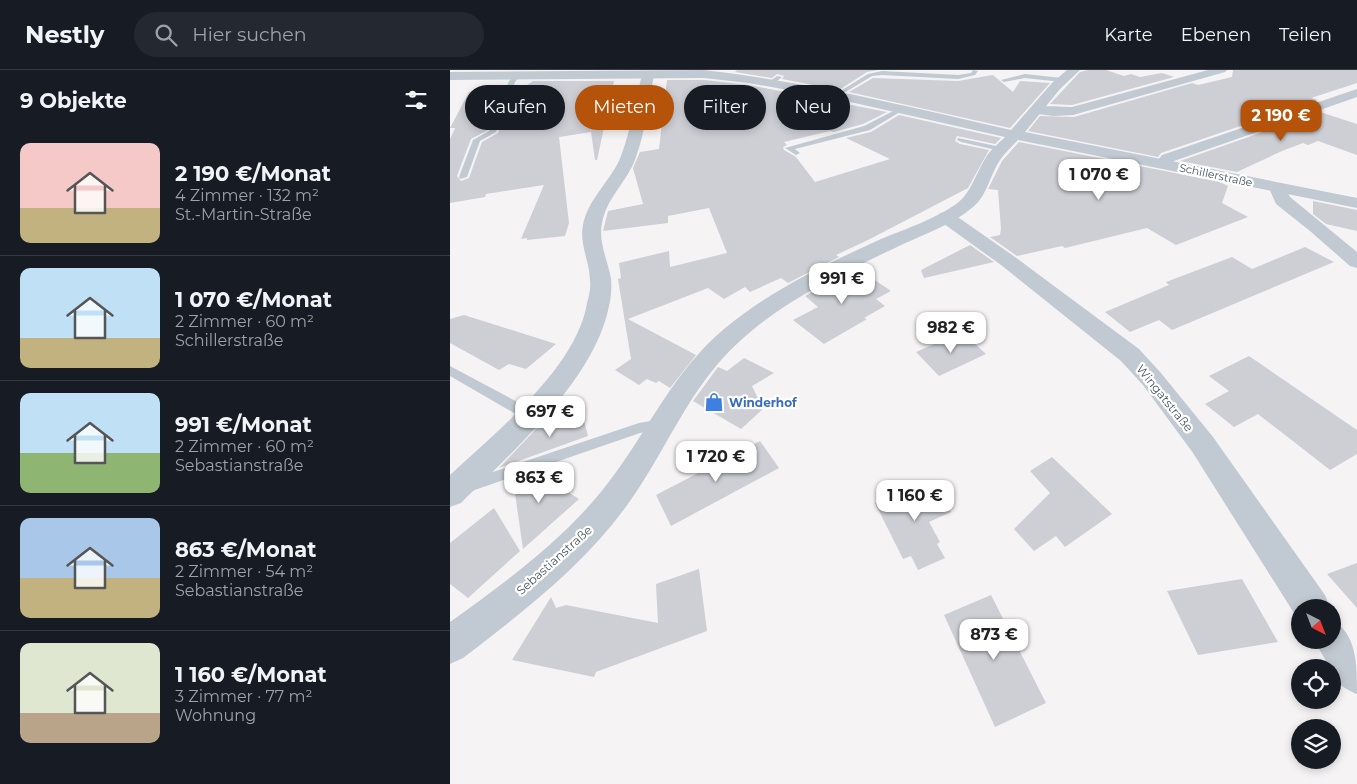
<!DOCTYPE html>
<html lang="de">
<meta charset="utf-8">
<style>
:root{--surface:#171b24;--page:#242831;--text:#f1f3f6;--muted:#9ea1a6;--line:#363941;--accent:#b45309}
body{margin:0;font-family:Montserrat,sans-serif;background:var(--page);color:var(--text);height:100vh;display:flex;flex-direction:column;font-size:19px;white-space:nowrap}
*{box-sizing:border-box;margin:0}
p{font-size:16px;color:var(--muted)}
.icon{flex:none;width:28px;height:28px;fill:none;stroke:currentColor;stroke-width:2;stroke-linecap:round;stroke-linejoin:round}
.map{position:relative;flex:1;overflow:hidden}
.details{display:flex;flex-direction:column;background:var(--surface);width:450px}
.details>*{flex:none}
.top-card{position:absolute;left:15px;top:15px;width:475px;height:45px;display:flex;gap:10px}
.needle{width:32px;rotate:138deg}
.buttons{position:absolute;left:841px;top:529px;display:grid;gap:10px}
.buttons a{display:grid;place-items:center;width:50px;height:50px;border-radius:50%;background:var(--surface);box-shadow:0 2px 8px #0003;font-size:25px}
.price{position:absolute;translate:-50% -42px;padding:0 11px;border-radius:10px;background:#fff;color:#222;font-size:16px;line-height:32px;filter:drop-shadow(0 1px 2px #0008)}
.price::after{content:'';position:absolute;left:50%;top:30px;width:15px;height:11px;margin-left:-8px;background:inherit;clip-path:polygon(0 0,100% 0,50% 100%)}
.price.active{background:var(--accent);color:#fff}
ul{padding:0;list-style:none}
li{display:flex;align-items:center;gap:15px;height:125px;padding:0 20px}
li+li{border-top:1px solid var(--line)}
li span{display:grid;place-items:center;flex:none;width:140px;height:100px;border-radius:10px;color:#555}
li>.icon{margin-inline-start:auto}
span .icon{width:60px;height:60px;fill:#fffc;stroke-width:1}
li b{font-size:21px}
h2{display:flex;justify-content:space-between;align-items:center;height:60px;padding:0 20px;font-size:21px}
.pill{padding:0 18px;border-radius:22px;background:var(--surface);box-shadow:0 2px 8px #0003;font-size:18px;line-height:45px}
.pill.active{background:var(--accent);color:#fff}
header{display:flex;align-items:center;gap:30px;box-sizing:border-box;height:70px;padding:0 25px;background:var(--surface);border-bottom:1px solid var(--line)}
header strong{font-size:24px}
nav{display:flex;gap:28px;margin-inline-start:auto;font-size:18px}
.search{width:350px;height:45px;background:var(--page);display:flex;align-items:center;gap:12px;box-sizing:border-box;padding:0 18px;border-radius:28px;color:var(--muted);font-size:19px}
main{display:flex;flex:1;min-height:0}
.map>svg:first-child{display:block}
.building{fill:#cdcfd5}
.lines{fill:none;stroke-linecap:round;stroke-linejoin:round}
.service{fill:#c1cad2;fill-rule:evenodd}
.minor{fill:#c1cad2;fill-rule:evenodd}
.tertiary{fill:#c1cad2;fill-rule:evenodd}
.labels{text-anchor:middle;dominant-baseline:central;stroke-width:4.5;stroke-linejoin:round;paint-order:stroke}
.far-street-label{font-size:11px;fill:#4a5661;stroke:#fff}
.street-label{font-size:12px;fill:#4a5661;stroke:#fff}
.shop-label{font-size:12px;font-weight:bold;fill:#366cbe;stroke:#fff;text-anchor:start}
</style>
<header>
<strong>Nestly</strong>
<div class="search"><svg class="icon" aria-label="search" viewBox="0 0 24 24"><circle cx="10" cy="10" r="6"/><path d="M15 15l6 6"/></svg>Hier suchen</div>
<nav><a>Karte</a><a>Ebenen</a><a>Teilen</a></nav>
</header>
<main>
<section class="details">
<h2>9 Objekte<svg class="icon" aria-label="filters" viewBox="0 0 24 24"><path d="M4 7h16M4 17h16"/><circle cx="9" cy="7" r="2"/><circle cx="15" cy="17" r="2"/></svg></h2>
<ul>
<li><span style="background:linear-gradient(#f6c9c9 65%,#c2b280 0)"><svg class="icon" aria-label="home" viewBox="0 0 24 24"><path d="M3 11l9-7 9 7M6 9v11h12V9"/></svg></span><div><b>2 190 €/Monat</b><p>4 Zimmer · 132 m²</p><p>St.-Martin-Straße</p></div></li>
<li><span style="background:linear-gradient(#bfe0f5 70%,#c2b280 0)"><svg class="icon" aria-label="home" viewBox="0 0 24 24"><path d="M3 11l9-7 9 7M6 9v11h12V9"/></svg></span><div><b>1 070 €/Monat</b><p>2 Zimmer · 60 m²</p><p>Schillerstraße</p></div></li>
<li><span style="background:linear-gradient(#bfe0f5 60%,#8fb573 0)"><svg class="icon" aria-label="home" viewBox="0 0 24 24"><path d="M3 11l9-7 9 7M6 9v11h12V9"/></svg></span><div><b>991 €/Monat</b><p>2 Zimmer · 60 m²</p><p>Sebastianstraße</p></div></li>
<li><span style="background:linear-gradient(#a9c7e8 60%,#c2b280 0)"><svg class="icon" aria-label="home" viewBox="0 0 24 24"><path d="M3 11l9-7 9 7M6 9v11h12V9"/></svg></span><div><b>863 €/Monat</b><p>2 Zimmer · 54 m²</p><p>Sebastianstraße</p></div></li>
<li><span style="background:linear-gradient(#dfe7d0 70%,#b9a48a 0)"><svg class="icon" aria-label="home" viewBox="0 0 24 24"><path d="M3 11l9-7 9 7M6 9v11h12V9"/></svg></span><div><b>1 160 €/Monat</b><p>3 Zimmer · 77 m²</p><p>Wohnung</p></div></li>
</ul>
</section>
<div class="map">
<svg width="907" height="714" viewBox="0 0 907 714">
<rect width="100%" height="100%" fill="#f5f3f3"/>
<!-- building -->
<path class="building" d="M287,0H428L417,2L389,20L332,9L334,6L327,4L322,8L285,2Z
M638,0H656L674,6L681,4L690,7L712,3L724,7L622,35L600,34L630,2Z
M783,0H907V13L861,28L867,30L711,83L708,87L578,61L590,46L624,47L742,13L748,15L782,7Z
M543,5L563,22L570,11L600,13L560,58L399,22L423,8L508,11Z
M217,10H254L299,15L437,42L413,54L384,62L380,61L334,72L337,75L333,77L334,80L346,87L365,112L440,89L396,68L421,62L449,45L551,68L545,74L507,66L505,71L510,74L539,80L518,118L418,170L386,185L389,187L338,213L331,208L300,222L295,217L274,229L258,218L178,249L246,285L220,318L209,311L206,313L197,309L189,315L165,300L181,289L168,209L171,208L169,193L219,181L220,197L277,183L259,138L218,146V153L153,161L158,141L193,134L183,98L190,82L209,79Z
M83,11H164L147,90H145L141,62L109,67L119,153L115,166L77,170V168L71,169L94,115L36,124L35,127L0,133V69L5,58H0L19,22L54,18L38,60L21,69L7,106L11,111L19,108L32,72L48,63L65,16L77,15Z
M870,42L907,54V85L868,71L858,75L853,73L832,81L787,102L730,91Z
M569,72L770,112L778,116L772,133L798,147L726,175L697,158L615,178L612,176L567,186L540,167L550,165L551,159L548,120L538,119L552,91Z
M863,131L907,140V161L876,154L863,144Z
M520,175L544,192L474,208L471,200Z
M855,177L884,192L722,260L709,250L680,262L655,242L719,215L716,212L782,187L802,199Z
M407,198L441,221L426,229L435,236L414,248L417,249L374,274L343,250L368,237L355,226Z
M14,245L106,274L76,299L59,294L49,300L0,273V249Z
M512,262L536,284L489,306L466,282Z
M799,286L907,360V384L880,400L808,344L784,357L755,334L779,321L759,306Z
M294,288L324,303L302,316L313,339L291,359L243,331L268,297L277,301Z
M132,343L138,366L49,398L86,359Z
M310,371L329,398L221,456L206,425Z
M602,387L662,444L615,477L606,466L584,481L564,459L600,423L580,401Z
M85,401L129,429L73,479L63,409Z
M481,410L501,442L479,452L490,472L487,474L495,488L468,500L461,486L453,489L425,433Z
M44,438L70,481L18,528L0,514V473Z
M907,493V538L877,504Z
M249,499L257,561L146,602L144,607L62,590L101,527L106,538L116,535L208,553L206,514Z
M792,509L828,572L748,585L717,521Z
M541,525L596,633L545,657L494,545Z"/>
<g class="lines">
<!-- service -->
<path class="service" d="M523,0L528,1L525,5L508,9L432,5L422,6L389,26L384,25L418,4L432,1L508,5L521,3Z
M575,4L612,8L615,10L612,12L575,8L554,12L551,10Z
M65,5L70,6L65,12L46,62L30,71L17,107L10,109L9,107L23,70L39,61L59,11Z
M327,6L332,7L323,14H319V12Z
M453,36L455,37V39L420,60L345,79L350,83L346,85L335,78L414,56Z
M508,68L551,77L555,79L551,81L511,72L507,70Z
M0,296L86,342L88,346L86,350L81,351L76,350L0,306Z
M211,349L216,350L218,354L216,358L190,363L13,424L8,423L5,418L8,413L13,412L189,353Z"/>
<!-- minor -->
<path class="minor" d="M758,0H777L775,2L623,45L603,46L581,43L579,40C585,34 612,37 622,37Z
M198,1L204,5C199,30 195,63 186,87C178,111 156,128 152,153C148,172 158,191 161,209C162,217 161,228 159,236C145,309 62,382 11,433L0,437V405C46,362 127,297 137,233C139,226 141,218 140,211C140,192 129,174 133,155C138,128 162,110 171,86C181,60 185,31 192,5Z
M907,19V27L724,91C718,98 716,99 707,97L705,94L712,85Z
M827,113L833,114L840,127L907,182V198L900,196L860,161L826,134L819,118L821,114Z
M496,142L502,143L565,187L689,279L711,303L763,367L875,525L880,538H850L849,551L743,383L693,315L671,291L551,195L490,151L487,147L490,143Z
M882,550C907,564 907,594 907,624C896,620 882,611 882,598H880L864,570H882Z"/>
<!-- tertiary -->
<path class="tertiary" d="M254,0C358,12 460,37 561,60L602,13L617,0H630L610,19L575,62L907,128V138L568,70C562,76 555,83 550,90C540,105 537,126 523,137C502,155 472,165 447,177C392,203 336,229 290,271C239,317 219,376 180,431C136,494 74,541 13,588L0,594V552C57,511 115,469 158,413C199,360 221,304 274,259C321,220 376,194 431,169C453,160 496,145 512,129C522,118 527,102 535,89C539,81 548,74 555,67L387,29L299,13L254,8L0,10V2Z"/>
</g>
<!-- icons -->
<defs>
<g id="shop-bare" transform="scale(1.5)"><path d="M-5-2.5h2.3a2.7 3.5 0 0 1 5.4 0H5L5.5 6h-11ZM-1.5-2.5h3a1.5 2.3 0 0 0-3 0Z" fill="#3f7fe0" stroke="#fff" stroke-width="2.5" paint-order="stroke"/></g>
</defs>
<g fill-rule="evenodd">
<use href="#shop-bare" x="264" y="332"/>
</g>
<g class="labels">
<!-- far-street labels -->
<g class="far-street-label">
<text transform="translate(766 105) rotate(12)">Schillerstraße</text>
</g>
<!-- street labels -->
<g class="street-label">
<text transform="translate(715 328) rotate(51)">Wingatstraße</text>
<text transform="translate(104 490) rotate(-42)">Sebastianstraße</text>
</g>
<!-- shop labels -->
<g class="shop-label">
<text x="279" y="332">Winderhof</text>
</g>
</g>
</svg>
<div class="buttons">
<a><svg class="needle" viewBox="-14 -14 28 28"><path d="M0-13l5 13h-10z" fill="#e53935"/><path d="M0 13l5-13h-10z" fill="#9ea1a6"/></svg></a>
<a><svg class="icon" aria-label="locate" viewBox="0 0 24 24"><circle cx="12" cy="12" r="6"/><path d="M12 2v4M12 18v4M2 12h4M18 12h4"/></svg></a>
<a><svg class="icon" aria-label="layers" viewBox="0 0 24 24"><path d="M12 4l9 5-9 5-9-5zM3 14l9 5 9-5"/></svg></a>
</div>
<b class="price active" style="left:831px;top:72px">2 190 €</b>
<b class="price" style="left:649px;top:131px">1 070 €</b>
<b class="price" style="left:392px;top:235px">991 €</b>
<b class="price" style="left:501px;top:284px">982 €</b>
<b class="price" style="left:100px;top:368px">697 €</b>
<b class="price" style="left:266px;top:413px">1 720 €</b>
<b class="price" style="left:89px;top:434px">863 €</b>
<b class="price" style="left:465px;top:452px">1 160 €</b>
<b class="price" style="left:544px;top:591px">873 €</b>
<div class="top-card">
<a class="pill">Kaufen</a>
<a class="pill active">Mieten</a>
<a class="pill">Filter</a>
<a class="pill">Neu</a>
</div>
</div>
</main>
